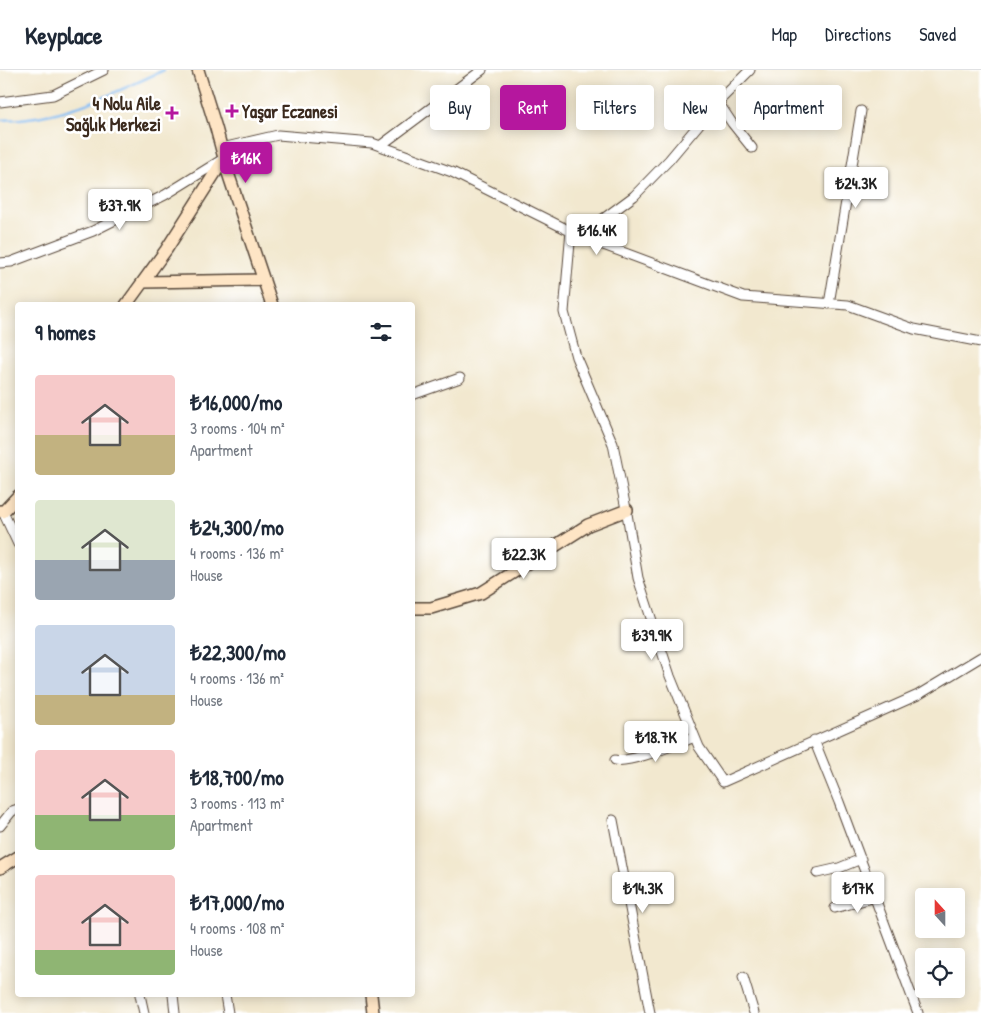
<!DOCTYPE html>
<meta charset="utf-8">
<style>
:root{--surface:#fff;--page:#f6f6f7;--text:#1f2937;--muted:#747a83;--line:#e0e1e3;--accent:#b5179e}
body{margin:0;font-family:"Patrick Hand",sans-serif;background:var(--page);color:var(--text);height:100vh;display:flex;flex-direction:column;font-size:19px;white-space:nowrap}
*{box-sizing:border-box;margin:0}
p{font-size:16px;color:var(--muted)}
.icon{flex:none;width:28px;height:28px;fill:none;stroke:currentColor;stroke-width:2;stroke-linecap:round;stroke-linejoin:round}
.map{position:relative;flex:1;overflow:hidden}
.sheet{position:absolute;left:15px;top:232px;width:400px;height:695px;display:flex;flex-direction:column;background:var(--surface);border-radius:5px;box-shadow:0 2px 12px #0003}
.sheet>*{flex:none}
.guide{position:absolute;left:430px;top:15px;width:475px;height:45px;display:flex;gap:10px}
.needle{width:32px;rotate:339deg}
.fabs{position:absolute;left:915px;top:818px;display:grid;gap:10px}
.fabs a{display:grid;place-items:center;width:50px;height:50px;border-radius:5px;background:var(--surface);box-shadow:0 2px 12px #0003;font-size:25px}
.price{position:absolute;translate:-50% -42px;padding:0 11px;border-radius:5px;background:#fff;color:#222;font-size:16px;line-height:32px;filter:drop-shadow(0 1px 2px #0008)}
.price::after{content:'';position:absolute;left:50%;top:30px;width:15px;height:11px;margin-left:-8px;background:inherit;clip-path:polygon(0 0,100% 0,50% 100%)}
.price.on{background:var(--accent);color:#fff}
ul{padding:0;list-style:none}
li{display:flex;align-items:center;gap:15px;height:125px;padding:0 20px}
li span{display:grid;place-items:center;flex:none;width:140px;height:100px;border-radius:5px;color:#555}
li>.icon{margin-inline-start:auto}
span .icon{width:60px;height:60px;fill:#fffc;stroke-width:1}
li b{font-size:21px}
h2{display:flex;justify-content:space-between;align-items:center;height:60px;padding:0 20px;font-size:21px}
.pill{padding:0 18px;border-radius:5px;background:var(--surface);box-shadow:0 2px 12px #0003;font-size:18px;line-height:45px}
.pill.on{background:var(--accent);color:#fff}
header{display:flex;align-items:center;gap:30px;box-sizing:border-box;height:70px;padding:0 25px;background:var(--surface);border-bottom:1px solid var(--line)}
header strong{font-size:24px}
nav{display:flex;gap:28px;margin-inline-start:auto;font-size:18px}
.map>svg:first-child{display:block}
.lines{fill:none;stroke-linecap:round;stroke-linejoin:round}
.stream{stroke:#83bdf4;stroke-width:2.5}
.street-casing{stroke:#564639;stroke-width:11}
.secondary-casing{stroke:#564639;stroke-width:14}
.street{stroke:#fff;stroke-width:9}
.secondary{stroke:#fee5c5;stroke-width:11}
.poi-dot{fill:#b5179e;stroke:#fff;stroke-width:2}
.labels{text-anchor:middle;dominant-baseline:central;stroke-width:5;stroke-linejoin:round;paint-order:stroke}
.poi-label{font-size:18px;font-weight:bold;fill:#3b2a1e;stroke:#fff;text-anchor:end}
</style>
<header>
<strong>Keyplace</strong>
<nav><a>Map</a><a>Directions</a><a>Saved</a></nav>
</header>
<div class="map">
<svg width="981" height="943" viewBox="0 0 981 943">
<rect width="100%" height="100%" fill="#fff"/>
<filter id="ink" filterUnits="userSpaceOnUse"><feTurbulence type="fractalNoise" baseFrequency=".02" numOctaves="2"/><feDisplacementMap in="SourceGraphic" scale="10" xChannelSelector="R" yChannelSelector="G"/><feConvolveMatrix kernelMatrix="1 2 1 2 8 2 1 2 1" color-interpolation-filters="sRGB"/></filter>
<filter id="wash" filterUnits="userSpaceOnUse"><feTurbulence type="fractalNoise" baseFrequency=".0096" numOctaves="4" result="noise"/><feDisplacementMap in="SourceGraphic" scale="20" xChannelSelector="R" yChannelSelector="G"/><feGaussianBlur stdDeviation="1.12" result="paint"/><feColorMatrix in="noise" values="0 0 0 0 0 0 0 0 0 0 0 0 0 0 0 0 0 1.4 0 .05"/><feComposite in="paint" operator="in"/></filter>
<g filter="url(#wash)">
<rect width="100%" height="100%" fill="#f2e8cf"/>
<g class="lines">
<!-- stream -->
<path class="stream" d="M0,50C61,50 110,25 164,0"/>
</g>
</g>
<g filter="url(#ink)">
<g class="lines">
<!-- street casing -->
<g class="street-casing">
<path id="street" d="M0,32L53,25L104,0
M718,32L732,53L752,78
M380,76L482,0
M222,78L278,65L372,73L452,102L582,167L743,227L848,235L914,259L981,272
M571,161L564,242L576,287L613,374L627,444L638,508L670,606L699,677L723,712L918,625L981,587
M580,166L634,126L669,90L716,34L750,0
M0,193L11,192L93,161L165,125L223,89
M829,234L861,41
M412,325L460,308
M3,442L18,474
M814,670L839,732L918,943
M615,690C630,694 678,673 695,667
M613,750L650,943
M0,756L12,741L18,739
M817,803L839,798L861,789
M835,838L876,827
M743,907L754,943
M140,925L144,943
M173,925L175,943
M225,925L228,943"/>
</g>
<!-- secondary casing -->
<g class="secondary-casing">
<path id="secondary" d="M198,0L216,58L228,103L272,235
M143,212L264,210
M126,235L166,180L224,89
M0,441L3,442L18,426
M412,538H431L481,523L588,455L627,440
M0,798L18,787
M371,925L373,943"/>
</g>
<!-- street -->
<use href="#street" class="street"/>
<!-- secondary -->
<use href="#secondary" class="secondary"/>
</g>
</g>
<!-- markers -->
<g class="poi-dot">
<path d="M229.5 33.5h5v5h5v5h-5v5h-5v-5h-5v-5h5z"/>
<path d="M169.5 35.5h5v5h5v5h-5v5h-5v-5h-5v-5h5z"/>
</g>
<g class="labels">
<!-- poi labels -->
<g class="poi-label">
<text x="161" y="33">4 Nolu Aile<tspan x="161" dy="21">Sağlık Merkezi</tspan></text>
<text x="242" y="41" text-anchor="start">Yaşar Eczanesi</text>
</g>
</g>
</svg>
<div class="fabs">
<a><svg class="needle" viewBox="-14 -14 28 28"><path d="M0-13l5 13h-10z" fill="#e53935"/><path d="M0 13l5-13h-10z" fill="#747a83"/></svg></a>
<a><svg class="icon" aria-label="locate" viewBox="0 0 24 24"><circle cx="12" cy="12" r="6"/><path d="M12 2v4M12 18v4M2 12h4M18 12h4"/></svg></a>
</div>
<b class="price on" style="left:246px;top:114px">₺16K</b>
<b class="price" style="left:856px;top:139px">₺24.3K</b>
<b class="price" style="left:120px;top:161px">₺37.9K</b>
<b class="price" style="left:597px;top:186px">₺16.4K</b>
<b class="price" style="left:524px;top:510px">₺22.3K</b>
<b class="price" style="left:652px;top:591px">₺39.9K</b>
<b class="price" style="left:656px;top:693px">₺18.7K</b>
<b class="price" style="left:643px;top:844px">₺14.3K</b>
<b class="price" style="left:858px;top:844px">₺17K</b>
<div class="guide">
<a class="pill">Buy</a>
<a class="pill on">Rent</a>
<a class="pill">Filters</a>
<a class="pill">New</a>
<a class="pill">Apartment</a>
</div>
<section class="sheet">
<h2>9 homes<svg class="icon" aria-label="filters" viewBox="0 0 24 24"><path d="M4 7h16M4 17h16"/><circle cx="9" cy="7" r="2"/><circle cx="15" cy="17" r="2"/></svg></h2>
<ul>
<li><span style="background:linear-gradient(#f6c9c9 60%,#c2b280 0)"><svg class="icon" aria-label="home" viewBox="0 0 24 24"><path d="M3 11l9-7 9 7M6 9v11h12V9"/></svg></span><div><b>₺16,000/mo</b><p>3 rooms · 104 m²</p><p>Apartment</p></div></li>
<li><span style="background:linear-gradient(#dfe7d0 60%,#9aa5b1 0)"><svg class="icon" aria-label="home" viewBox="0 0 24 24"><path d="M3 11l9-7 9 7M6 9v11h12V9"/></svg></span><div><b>₺24,300/mo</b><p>4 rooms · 136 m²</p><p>House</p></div></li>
<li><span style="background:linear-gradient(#c9d6e8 70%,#c2b280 0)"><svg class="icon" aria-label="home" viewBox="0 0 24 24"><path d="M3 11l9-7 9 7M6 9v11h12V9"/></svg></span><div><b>₺22,300/mo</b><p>4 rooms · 136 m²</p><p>House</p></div></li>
<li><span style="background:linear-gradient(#f6c9c9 65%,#8fb573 0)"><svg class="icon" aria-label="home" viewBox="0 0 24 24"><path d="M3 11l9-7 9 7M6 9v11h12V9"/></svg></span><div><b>₺18,700/mo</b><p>3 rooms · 113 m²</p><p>Apartment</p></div></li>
<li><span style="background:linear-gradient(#f6c9c9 75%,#8fb573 0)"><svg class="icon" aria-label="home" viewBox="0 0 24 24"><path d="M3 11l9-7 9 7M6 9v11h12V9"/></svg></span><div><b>₺17,000/mo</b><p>4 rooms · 108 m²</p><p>House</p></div></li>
</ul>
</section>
</div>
